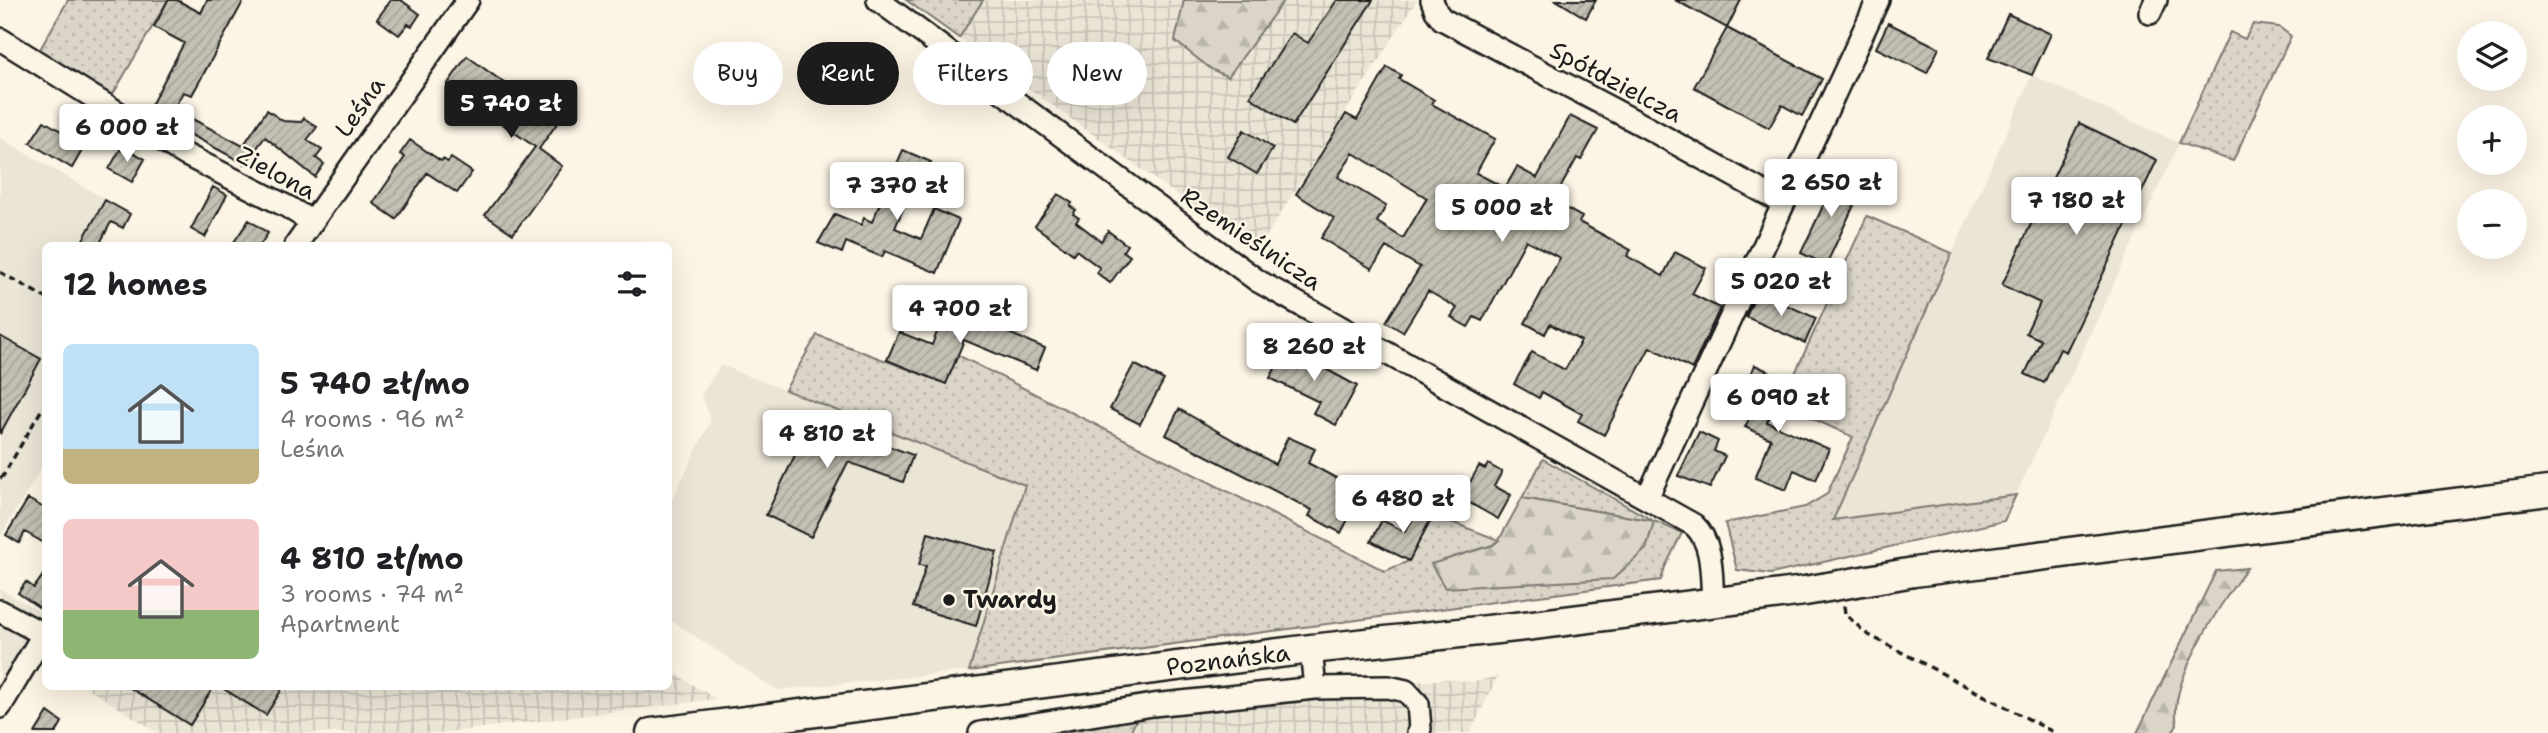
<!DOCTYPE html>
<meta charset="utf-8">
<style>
:root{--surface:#fff;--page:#f6f6f6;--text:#202124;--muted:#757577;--accent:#1c1c1c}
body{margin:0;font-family:"Shantell Sans",sans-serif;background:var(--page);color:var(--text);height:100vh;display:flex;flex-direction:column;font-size:26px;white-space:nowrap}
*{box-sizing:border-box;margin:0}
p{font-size:23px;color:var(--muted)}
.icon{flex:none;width:38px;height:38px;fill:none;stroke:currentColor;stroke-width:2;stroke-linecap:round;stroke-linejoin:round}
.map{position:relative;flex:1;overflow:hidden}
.sheet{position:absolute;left:42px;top:242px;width:630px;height:448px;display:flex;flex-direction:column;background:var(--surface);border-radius:10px;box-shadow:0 7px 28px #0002}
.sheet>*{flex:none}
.top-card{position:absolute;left:693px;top:42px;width:665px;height:63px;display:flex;gap:14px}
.buttons{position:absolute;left:2457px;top:21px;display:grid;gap:14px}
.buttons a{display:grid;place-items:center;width:70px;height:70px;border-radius:50%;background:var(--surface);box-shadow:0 7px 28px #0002;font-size:35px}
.price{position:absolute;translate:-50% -60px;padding:0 16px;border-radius:7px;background:#fff;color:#222;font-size:23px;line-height:46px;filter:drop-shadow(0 2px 4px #0008)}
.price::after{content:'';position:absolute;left:50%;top:42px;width:21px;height:16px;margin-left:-10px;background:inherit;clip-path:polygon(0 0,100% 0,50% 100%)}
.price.on{background:var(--accent);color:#fff}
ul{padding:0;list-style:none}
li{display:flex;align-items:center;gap:21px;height:175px;padding:0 21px}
li span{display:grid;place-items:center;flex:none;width:196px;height:140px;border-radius:10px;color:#555}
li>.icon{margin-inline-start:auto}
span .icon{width:84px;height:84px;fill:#fffc;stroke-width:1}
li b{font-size:30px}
h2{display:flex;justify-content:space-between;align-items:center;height:84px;padding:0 21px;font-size:30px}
.chip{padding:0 24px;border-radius:32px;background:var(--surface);box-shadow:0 7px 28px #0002;font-size:24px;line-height:63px}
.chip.on{background:var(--accent);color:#fff}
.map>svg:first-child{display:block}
.built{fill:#ebe5d6}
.industrial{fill:url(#industrial-grid)}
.green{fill:url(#green-dots);stroke:#7c7872;stroke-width:2}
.forest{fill:url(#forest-firs);stroke:#7c7872;stroke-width:2}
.building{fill:url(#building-hatch);stroke:#1c1c1c;stroke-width:2;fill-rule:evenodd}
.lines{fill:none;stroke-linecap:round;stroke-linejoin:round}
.minor-casing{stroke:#1c1c1c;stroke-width:26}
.major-casing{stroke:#1c1c1c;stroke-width:33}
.path{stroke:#1c1c1c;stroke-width:3.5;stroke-dasharray:7 5;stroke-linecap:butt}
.minor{stroke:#fcf5e5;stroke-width:21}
.major{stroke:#fcf5e5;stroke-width:28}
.poi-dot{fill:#1c1c1c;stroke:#fcf5e5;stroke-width:2.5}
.labels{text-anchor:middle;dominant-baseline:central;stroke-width:5;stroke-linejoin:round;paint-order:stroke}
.street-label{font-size:24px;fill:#1c1c1c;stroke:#fcf5e5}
.poi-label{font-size:24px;font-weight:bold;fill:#1c1c1c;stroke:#fcf5e5;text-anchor:start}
</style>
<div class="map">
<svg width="2548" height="733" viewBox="0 0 2548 733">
<defs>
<pattern id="industrial-grid" width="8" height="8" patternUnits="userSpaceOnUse" patternTransform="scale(1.75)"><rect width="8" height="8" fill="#ebe5d6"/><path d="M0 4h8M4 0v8" fill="none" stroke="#c9c4b7"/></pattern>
<pattern id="green-dots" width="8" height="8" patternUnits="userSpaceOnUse" patternTransform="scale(1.75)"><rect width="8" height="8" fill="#dbd5c8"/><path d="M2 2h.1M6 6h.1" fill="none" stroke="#bbb6ab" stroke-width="1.8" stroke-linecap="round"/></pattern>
<pattern id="forest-firs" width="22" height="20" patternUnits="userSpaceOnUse" patternTransform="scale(1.75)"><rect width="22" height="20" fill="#dbd5c8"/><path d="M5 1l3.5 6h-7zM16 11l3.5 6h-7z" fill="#bbb6ab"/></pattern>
<pattern id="building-hatch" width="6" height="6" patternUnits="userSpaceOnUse" patternTransform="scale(1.75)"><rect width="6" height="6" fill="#c4c0b3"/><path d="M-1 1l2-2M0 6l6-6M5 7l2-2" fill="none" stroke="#a8a499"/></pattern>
</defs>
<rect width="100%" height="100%" fill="#fcf5e5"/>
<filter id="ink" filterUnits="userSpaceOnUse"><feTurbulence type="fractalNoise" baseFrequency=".0143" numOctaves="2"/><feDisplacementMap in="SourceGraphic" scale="14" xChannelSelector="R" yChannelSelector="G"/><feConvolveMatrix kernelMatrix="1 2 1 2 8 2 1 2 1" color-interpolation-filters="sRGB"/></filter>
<g filter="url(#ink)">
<!-- built -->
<path class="built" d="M2032,75L2179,143L2016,495L1833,520Z
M0,138L105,199L82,245H46L45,462L0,537Z
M721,365L1025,485L969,671L777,690L669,619L668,508L711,420L701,395Z
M0,589L46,615L0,694Z"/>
<!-- industrial -->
<path class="industrial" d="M983,0H1417L1256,252L959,38Z
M669,670L716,699L442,733H158L84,686H668Z
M1498,676L1470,733H1130L1142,707L1447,679L1474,682Z"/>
<!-- green -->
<path class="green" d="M68,0H168L106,106L34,60Z
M906,0H983L959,38Z
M2253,24L2279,27L2291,36L2233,161L2179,143L2230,32L2245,39Z
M1867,216L1952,253L1833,520L2016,495L2004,521L1771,574L1737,570L1725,523L1805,507L1827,494L1853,437L1781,404Z
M817,335L945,383L958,355L1385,571L1409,561L1433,515L1499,540L1493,545L1432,564L1446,588L1646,549L1654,521L1522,498L1543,459L1654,521L1682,533L1665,567L1661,580L969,671L1025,485L785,390Z
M1142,707L1130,733H1063L1070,720Z"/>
<!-- forest -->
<path class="forest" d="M1184,0H1284L1228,77L1211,69L1175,41Z
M1522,498L1654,521L1646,549L1613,579L1445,588L1431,564L1493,545L1499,540Z
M2247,568C2223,600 2167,683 2177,724L2172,733H2137L2216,571Z"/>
<!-- building -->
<path class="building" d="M168,0H177L201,13L207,0H244L192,95L183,92L167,121L149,109L184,43L154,27Z
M391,0H401L420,14L412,26L408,24L399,35L377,19Z
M1337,0H1373L1293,125L1250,97L1292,33L1308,43Z
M1556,0H1596L1586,18Z
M1675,0H1741L1727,28Z
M2008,14L2051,34L2032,75L1988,58Z
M1888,23L1939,48L1927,73L1876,48Z
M1727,28L1822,79L1802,116L1782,105L1769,128L1694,87Z
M467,56L558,122L539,149L562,166L513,234L485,215L535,147L447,85Z
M1387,67L1401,75L1399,79L1434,100L1432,104L1495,139L1476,173L1505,188L1517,167L1537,178L1570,116L1598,130L1581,160L1577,158L1553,201L1582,217L1579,222L1631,250L1627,256L1663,276L1675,252L1706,268L1692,294L1720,308L1692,369L1650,347L1604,435L1578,421L1582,414L1542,392L1539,398L1514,384L1532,352L1565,370L1581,341L1550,324L1545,334L1525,323L1560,258L1526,240L1482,321L1474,317L1468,327L1459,322L1451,317L1457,308L1428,291L1403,332L1386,322L1420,267L1386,247L1372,269L1321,238L1334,218L1296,194L1346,114L1357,120ZM1353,153L1427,198L1403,238L1377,222L1386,206L1338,177Z
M267,110L283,121L301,122L304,118L317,127L307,140L322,150L316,158L324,164L315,177L265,137L245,164L180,129L185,115L243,146Z
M44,121L85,145L72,168L30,143Z
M2079,123L2157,160L2066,352L2060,349L2044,383L2025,374L2041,340L2026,333L2040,303L2002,285Z
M1244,130L1273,148L1257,174L1228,157Z
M410,140L441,161L443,159L448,162L451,158L472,172L457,193L427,173L396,219L373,203L405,157L400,154Z
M122,146L145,159L132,182L109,169Z
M903,150L931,162L914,202L907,199L895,228L921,239L934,209L959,220L937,273L885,251L882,257L846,242L842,253L818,243L835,214L861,225L864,218L872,222Z
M1833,175L1862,188L1826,265L1801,253L1824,204L1821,202Z
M213,187L227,195L205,237L191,229Z
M1058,194L1072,203L1070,206L1076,210L1073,214L1079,218L1076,222L1101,241L1108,231L1127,245L1123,251L1130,256L1110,283L1097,273L1100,268L1076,250L1073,254L1035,226Z
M105,200L130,214L123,228L111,222L99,245H80Z
M249,220L268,233L260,245H232Z
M1757,292L1816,318L1805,343L1746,317Z
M950,298L976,308L972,318L1045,348L1036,370L964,340L946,384L887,360L899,332L932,345Z
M0,336L41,359L0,434Z
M1287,346L1299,353L1302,349L1314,355L1311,361L1357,386L1336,425L1313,413L1319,402L1270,378Z
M1134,364L1164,380L1140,424L1110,409Z
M1755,365L1787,380L1767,422L1829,449L1816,480L1794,470L1786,490L1755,478L1771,439L1745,427L1753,411L1737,403Z
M1179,409L1275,464L1288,437L1315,449L1308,463L1362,492L1341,533L1309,516L1312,510L1166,435Z
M796,412L913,455L903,482L848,462L811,537L766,515L800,445L786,439Z
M1699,432L1718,441L1714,451L1725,456L1710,488L1678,476Z
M1488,464L1502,472L1494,486L1511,495L1498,519L1461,498L1479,466L1485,469Z
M28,499L46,509V544L25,532L19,543L6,535Z
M1419,507L1433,515L1409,561L1371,541L1382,520L1405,532Z
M928,533L997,552L976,626L913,607L926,566L919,565Z
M46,571V612L18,593L26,582L34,588Z
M127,686H214L190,725Z
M219,686H284L266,715Z
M48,712L62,722L56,733H35Z"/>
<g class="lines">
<!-- minor casing -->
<g class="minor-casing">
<path id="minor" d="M878,0L1258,281L1694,525C1714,544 1711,576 1713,602
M1432,0L1436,11L1442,19L1648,128L1783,203
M2150,13L2156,0
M0,39L186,155L288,207L312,222
M296,245L468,0
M1647,498L1878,0
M0,611L43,634
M1311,649L1315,688L1388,687L1406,691L1418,704L1420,729L1418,733
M0,707L46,630
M980,733L1153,705L1315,688"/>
</g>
<!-- major casing -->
<g class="major-casing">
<path id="major" d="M651,733L1311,649L1525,626L1805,591L1914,572L2548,491"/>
</g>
<!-- path -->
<path class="path" d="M0,272L46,298
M0,478L3,476L46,402
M1844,606L1845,614L1867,634L2055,733"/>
<!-- minor -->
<use href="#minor" class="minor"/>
<!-- major -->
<use href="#major" class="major"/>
</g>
</g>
<!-- markers -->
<circle class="poi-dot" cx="949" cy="600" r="7"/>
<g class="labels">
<!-- street labels -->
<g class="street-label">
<text transform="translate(1616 82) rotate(28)">Spółdzielcza</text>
<text transform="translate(360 107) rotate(-55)">Leśna</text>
<text transform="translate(276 173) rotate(28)">Zielona</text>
<text transform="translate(1251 239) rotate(34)">Rzemieślnicza</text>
<text transform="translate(1228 660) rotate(-7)">Poznańska</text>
</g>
<!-- poi labels -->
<g class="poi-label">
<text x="963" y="600">Twardy</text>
</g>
</g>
</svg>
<div class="buttons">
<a><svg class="icon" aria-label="layers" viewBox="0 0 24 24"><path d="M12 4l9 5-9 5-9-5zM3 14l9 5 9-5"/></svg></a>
<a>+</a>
<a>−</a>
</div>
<b class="price on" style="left:511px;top:140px">5 740 zł</b>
<b class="price" style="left:127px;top:164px">6 000 zł</b>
<b class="price" style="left:1831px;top:219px">2 650 zł</b>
<b class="price" style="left:897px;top:222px">7 370 zł</b>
<b class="price" style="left:2076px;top:237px">7 180 zł</b>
<b class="price" style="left:1502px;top:244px">5 000 zł</b>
<b class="price" style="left:1781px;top:318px">5 020 zł</b>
<b class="price" style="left:960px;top:345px">4 700 zł</b>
<b class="price" style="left:1314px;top:383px">8 260 zł</b>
<b class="price" style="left:1778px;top:434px">6 090 zł</b>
<b class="price" style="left:827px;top:470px">4 810 zł</b>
<b class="price" style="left:1403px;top:535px">6 480 zł</b>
<div class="top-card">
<a class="chip">Buy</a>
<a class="chip on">Rent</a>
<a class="chip">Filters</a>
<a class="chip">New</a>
</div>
<section class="sheet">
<h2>12 homes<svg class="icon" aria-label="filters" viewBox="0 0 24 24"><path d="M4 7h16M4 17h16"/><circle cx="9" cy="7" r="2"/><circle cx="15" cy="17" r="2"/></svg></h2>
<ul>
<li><span style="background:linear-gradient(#bfe0f5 75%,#c2b280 0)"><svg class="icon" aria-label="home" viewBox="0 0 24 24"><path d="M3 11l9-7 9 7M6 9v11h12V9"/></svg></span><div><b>5 740 zł/mo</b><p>4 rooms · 96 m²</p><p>Leśna</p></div></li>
<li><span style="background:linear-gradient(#f6c9c9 65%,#8fb573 0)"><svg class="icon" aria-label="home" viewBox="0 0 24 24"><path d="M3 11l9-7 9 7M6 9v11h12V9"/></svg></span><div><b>4 810 zł/mo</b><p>3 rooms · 74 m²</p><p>Apartment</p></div></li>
</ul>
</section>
</div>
